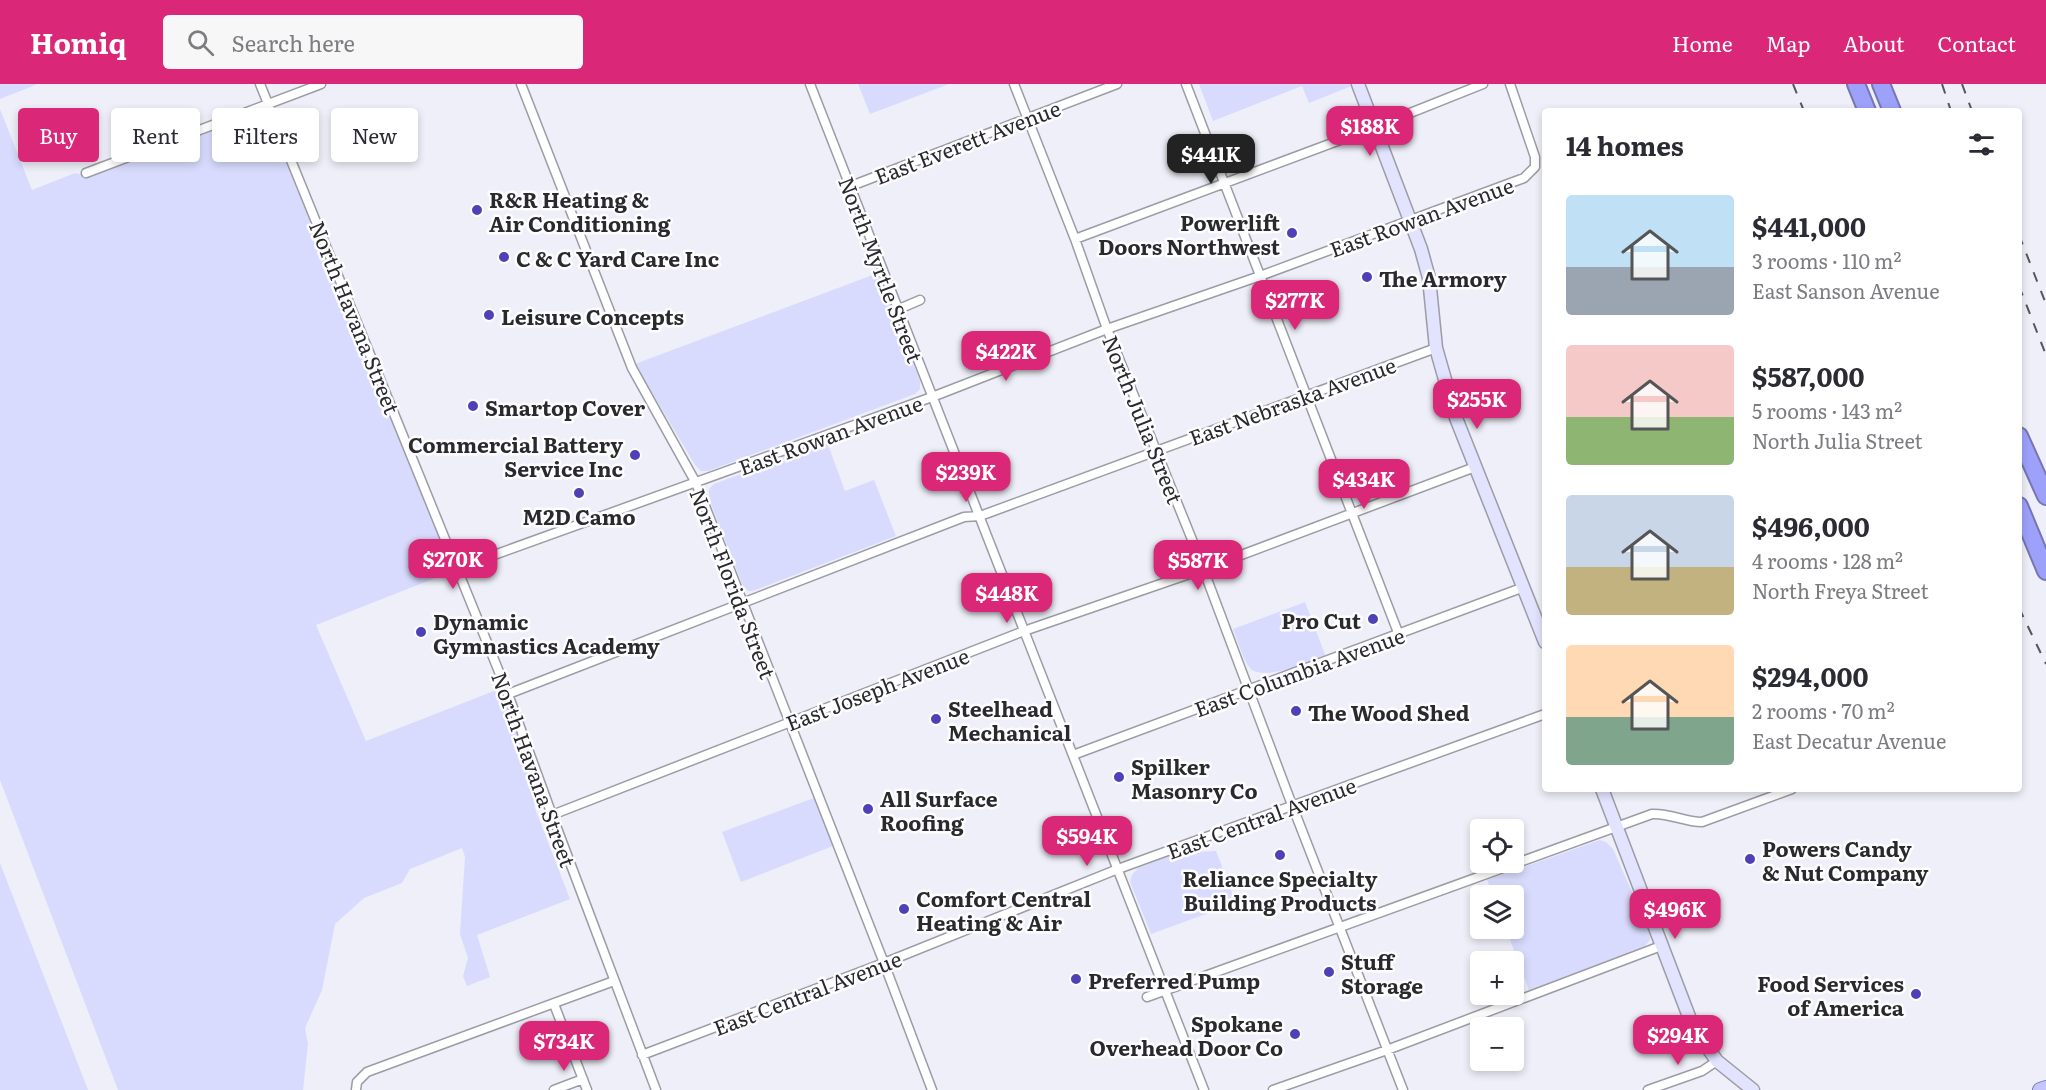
<!DOCTYPE html>
<meta charset="utf-8">
<style>
:root{--surface:#fff;--page:#f7f7f7;--text:#2b2b33;--muted:#7c7c81;--accent:#db2777}
body{margin:0;font-family:Literata,serif;background:var(--page);color:var(--text);height:100vh;display:flex;flex-direction:column;font-size:22px;white-space:nowrap}
*{box-sizing:border-box;margin:0}
p{font-size:20px;color:var(--muted)}
.icon{flex:none;width:33px;height:33px;fill:none;stroke:currentColor;stroke-width:2;stroke-linecap:round;stroke-linejoin:round}
.map{position:relative;flex:1;overflow:hidden}
.details{position:absolute;left:1542px;top:24px;width:480px;height:684px;display:flex;flex-direction:column;background:var(--surface);border-radius:6px;box-shadow:0 3px 9px #0003}
.details>*{flex:none}
.top-card{position:absolute;left:18px;top:24px;width:570px;height:54px;display:flex;gap:12px}
.buttons{position:absolute;left:1470px;top:735px;display:grid;gap:12px}
.buttons a{display:grid;place-items:center;width:54px;height:54px;border-radius:6px;background:var(--surface);box-shadow:0 3px 9px #0003;font-size:30px}
.price{position:absolute;translate:-50% -51px;padding:0 14px;border-radius:12px;background:var(--accent);color:#fff;font-size:20px;line-height:39px;filter:drop-shadow(0 2px 3px #0008)}
.price::after{content:'';position:absolute;left:50%;top:36px;width:18px;height:14px;margin-left:-9px;background:inherit;clip-path:polygon(0 0,100% 0,50% 100%)}
.price.selected{background:#222;color:#fff}
ul{padding:0;list-style:none}
li{display:flex;align-items:center;gap:18px;height:150px;padding:0 24px}
li span{display:grid;place-items:center;flex:none;width:168px;height:120px;border-radius:6px;color:#555}
li>.icon{margin-inline-start:auto}
span .icon{width:72px;height:72px;fill:#fffc;stroke-width:1}
li b{font-size:26px}
h2{display:flex;justify-content:space-between;align-items:center;height:72px;padding:0 24px;font-size:26px}
.chip{padding:0 21px;border-radius:6px;background:var(--surface);box-shadow:0 3px 9px #0003;font-size:21px;line-height:54px}
.chip.selected{background:var(--accent);color:#fff}
header{display:flex;align-items:center;gap:36px;box-sizing:border-box;height:84px;padding:0 30px;background:var(--accent);color:#fff}
header strong{font-size:28px}
nav{display:flex;gap:33px;margin-inline-start:auto;font-size:21px}
.search{width:420px;height:54px;background:var(--page);display:flex;align-items:center;gap:15px;box-sizing:border-box;padding:0 21px;border-radius:6px;color:var(--muted);font-size:22px}
.map>svg:first-child{display:block}
.green{fill:#d8dbfd}
.lines{fill:none;stroke-linecap:round;stroke-linejoin:round}
.street-casing{stroke:#9b9ca4;stroke-width:11}
.secondary-casing{stroke:#9b9ca4;stroke-width:15}
.primary-casing{stroke:#7577b2;stroke-width:16}
.highway-casing{stroke:#7577b2;stroke-width:20}
.street{stroke:#fff;stroke-width:8}
.secondary{stroke:#e2e3fe;stroke-width:12}
.primary{stroke:#c5c7fc;stroke-width:14}
.highway{stroke:#9ea1fa;stroke-width:16}
.rail{stroke:#56575b;stroke-width:2;stroke-dasharray:10 10;stroke-linecap:butt}
.poi-dot{fill:#4e41b8;stroke:#fdfdff;stroke-width:2}
.labels{text-anchor:middle;dominant-baseline:central;stroke-width:5;stroke-linejoin:round;paint-order:stroke}
.street-label{font-size:21px;fill:#2a2a2d;stroke:#fdfdff}
.poi-label{font-size:21px;font-weight:bold;fill:#2a2a2d;stroke:#fdfdff;text-anchor:start}
</style>
<header>
<strong>Homiq</strong>
<div class="search"><svg class="icon" aria-label="search" viewBox="0 0 24 24"><circle cx="10" cy="10" r="6"/><path d="M15 15l6 6"/></svg>Search here</div>
<nav><a>Home</a><a>Map</a><a>About</a><a>Contact</a></nav>
</header>
<div class="map">
<svg width="2046" height="1006" viewBox="0 0 2046 1006">
<rect width="100%" height="100%" fill="#eeeff8"/>
<!-- green -->
<path class="green" d="M0,0H38L0,15Z
M858,0H949L870,30Z
M1199,0H1353L1354,1L1309,19L1302,2L1213,37Z
M0,25L32,106L75,89L87,92L261,28L272,36L452,480L448,489L316,541L366,657L494,607L503,611L543,710L534,722L570,815L477,851L490,893L467,902L463,892L468,874L460,850L465,773L462,764L410,785L402,799L364,814L335,840L322,906L305,944L308,960L303,1006H118L0,696Z
M878,189L920,297V305L915,310L708,387H701L695,381L635,280Z
M827,358L845,407L874,396L896,452L753,507H748L743,502L709,415V405L714,400Z
M1305,518L1326,573C1310,578 1262,598 1250,584C1243,576 1237,555 1233,545Z
M814,714L833,762L741,798L722,748Z
M1600,756L1606,758L1613,765L1651,851L1650,856L1645,862L1529,906L1506,845L1514,844V812L1493,811L1487,796Z
M1216,767L1236,819L1151,850L1130,798L1132,791L1138,784L1178,769Z
M0,779L88,1006H0Z"/>
<g class="lines">
<!-- street casing -->
<g class="street-casing">
<path id="street" d="M260,0L508,610L552,731L656,1006
M521,0L632,284L696,399L884,879L932,1006
M810,0L1204,1006
M1014,0L1075,155L1107,245L1195,463L1292,721L1403,1006
M1186,0L1399,551
M86,89L321,0
M851,102L1117,0
M1075,155L1375,43L1483,0
M899,225L920,216
M458,484L932,313L1107,245L1260,192L1524,94L1535,83V73L1510,0
M508,610L964,433L980,432L1436,264
M1073,671L1524,503
M552,731L1024,547L1204,485L1475,383
M1147,913L1652,730C1670,729 1684,738 1702,738L1792,705
M554,920L587,1006
M642,971L884,879L1118,785L1545,630
M356,1006L357,998L367,988L614,897
M554,1006L583,995
M1273,1006L1387,966L1661,862
M1648,1006L1702,987L1717,977"/>
</g>
<!-- secondary casing -->
<g class="secondary-casing">
<path id="secondary" d="M1358,0L1421,165L1429,194L1436,264L1456,334L1545,558
M1602,705L1693,943L1717,977L1753,1006"/>
</g>
<!-- primary casing -->
<g class="primary-casing">
<path id="primary" d="M2040,1006L2046,1004"/>
</g>
<!-- highway casing -->
<g class="highway-casing">
<path id="highway" d="M1856,0L1867,27
M1881,0L1892,27
M2019,352L2046,412
M2019,422L2046,487"/>
</g>
<!-- street -->
<use href="#street" class="street"/>
<!-- secondary -->
<use href="#secondary" class="secondary"/>
<!-- primary -->
<use href="#primary" class="primary"/>
<!-- highway -->
<use href="#highway" class="highway"/>
<!-- rail -->
<path class="rail" d="M1793,0L1804,27
M1942,0L1951,27
M1962,0L1972,27
M2019,151L2046,220
M2019,202L2046,271
M2019,524L2046,580"/>
</g>
<!-- markers -->
<g class="poi-dot">
<circle cx="477" cy="126" r="6"/>
<circle cx="1292" cy="149" r="6"/>
<circle cx="504" cy="173" r="6"/>
<circle cx="1367" cy="193" r="6"/>
<circle cx="489" cy="231" r="6"/>
<circle cx="473" cy="322" r="6"/>
<circle cx="635" cy="371" r="6"/>
<circle cx="579" cy="409" r="6"/>
<circle cx="1373" cy="535" r="6"/>
<circle cx="421" cy="548" r="6"/>
<circle cx="1296" cy="627" r="6"/>
<circle cx="936" cy="635" r="6"/>
<circle cx="1119" cy="693" r="6"/>
<circle cx="868" cy="725" r="6"/>
<circle cx="1280" cy="771" r="6"/>
<circle cx="1750" cy="775" r="6"/>
<circle cx="904" cy="825" r="6"/>
<circle cx="1329" cy="888" r="6"/>
<circle cx="1076" cy="895" r="6"/>
<circle cx="1916" cy="910" r="6"/>
<circle cx="1295" cy="950" r="6"/>
</g>
<g class="labels">
<!-- street labels -->
<g class="street-label">
<text transform="translate(967 57) rotate(-21)">East Everett Avenue</text>
<text transform="translate(1421 132) rotate(-20)">East Rowan Avenue</text>
<text transform="translate(882 185) rotate(69)">North Myrtle Street</text>
<text transform="translate(356 233) rotate(68)">North Havana Street</text>
<text transform="translate(1292 316) rotate(-20)">East Nebraska Avenue</text>
<text transform="translate(1144 335) rotate(68)">North Julia Street</text>
<text transform="translate(830 350) rotate(-20)">East Rowan Avenue</text>
<text transform="translate(734 499) rotate(69)">North Florida Street</text>
<text transform="translate(1299 587) rotate(-20)">East Columbia Avenue</text>
<text transform="translate(877 604) rotate(-21)">East Joseph Avenue</text>
<text transform="translate(535 685) rotate(70)">North Havana Street</text>
<text transform="translate(1261 733) rotate(-20)">East Central Avenue</text>
<text transform="translate(807 908) rotate(-21)">East Central Avenue</text>
</g>
<!-- poi labels -->
<g class="poi-label">
<text x="489" y="114">R&amp;R Heating &amp;<tspan x="489" dy="24">Air Conditioning</tspan></text>
<text x="1280" y="137" text-anchor="end">Powerlift<tspan x="1280" dy="24">Doors Northwest</tspan></text>
<text x="516" y="173">C &amp; C Yard Care Inc</text>
<text x="1379" y="193">The Armory</text>
<text x="501" y="231">Leisure Concepts</text>
<text x="485" y="322">Smartop Cover</text>
<text x="623" y="359" text-anchor="end">Commercial Battery<tspan x="623" dy="24">Service Inc</tspan></text>
<text x="579" y="431" text-anchor="middle">M2D Camo</text>
<text x="1361" y="535" text-anchor="end">Pro Cut</text>
<text x="433" y="536">Dynamic<tspan x="433" dy="24">Gymnastics Academy</tspan></text>
<text x="948" y="623">Steelhead<tspan x="948" dy="24">Mechanical</tspan></text>
<text x="1308" y="627">The Wood Shed</text>
<text x="1131" y="681">Spilker<tspan x="1131" dy="24">Masonry Co</tspan></text>
<text x="880" y="713">All Surface<tspan x="880" dy="24">Roofing</tspan></text>
<text x="1762" y="763">Powers Candy<tspan x="1762" dy="24">&amp; Nut Company</tspan></text>
<text x="1280" y="793" text-anchor="middle">Reliance Specialty<tspan x="1280" dy="24">Building Products</tspan></text>
<text x="916" y="813">Comfort Central<tspan x="916" dy="24">Heating &amp; Air</tspan></text>
<text x="1341" y="876">Stuff<tspan x="1341" dy="24">Storage</tspan></text>
<text x="1088" y="895">Preferred Pump</text>
<text x="1904" y="898" text-anchor="end">Food Services<tspan x="1904" dy="24">of America</tspan></text>
<text x="1283" y="938" text-anchor="end">Spokane<tspan x="1283" dy="24">Overhead Door Co</tspan></text>
</g>
</g>
</svg>
<div class="buttons">
<a><svg class="icon" aria-label="locate" viewBox="0 0 24 24"><circle cx="12" cy="12" r="6"/><path d="M12 2v4M12 18v4M2 12h4M18 12h4"/></svg></a>
<a><svg class="icon" aria-label="layers" viewBox="0 0 24 24"><path d="M12 4l9 5-9 5-9-5zM3 14l9 5 9-5"/></svg></a>
<a>+</a>
<a>−</a>
</div>
<b class="price" style="left:1370px;top:73px">$188K</b>
<b class="price selected" style="left:1211px;top:101px">$441K</b>
<b class="price" style="left:1295px;top:247px">$277K</b>
<b class="price" style="left:1006px;top:298px">$422K</b>
<b class="price" style="left:1477px;top:346px">$255K</b>
<b class="price" style="left:966px;top:419px">$239K</b>
<b class="price" style="left:1364px;top:426px">$434K</b>
<b class="price" style="left:453px;top:506px">$270K</b>
<b class="price" style="left:1198px;top:507px">$587K</b>
<b class="price" style="left:1007px;top:540px">$448K</b>
<b class="price" style="left:1087px;top:783px">$594K</b>
<b class="price" style="left:1675px;top:856px">$496K</b>
<b class="price" style="left:1678px;top:982px">$294K</b>
<b class="price" style="left:564px;top:988px">$734K</b>
<div class="top-card">
<a class="chip selected">Buy</a>
<a class="chip">Rent</a>
<a class="chip">Filters</a>
<a class="chip">New</a>
</div>
<section class="details">
<h2>14 homes<svg class="icon" aria-label="filters" viewBox="0 0 24 24"><path d="M4 7h16M4 17h16"/><circle cx="9" cy="7" r="2"/><circle cx="15" cy="17" r="2"/></svg></h2>
<ul>
<li><span style="background:linear-gradient(#bfe0f5 60%,#9aa5b1 0)"><svg class="icon" aria-label="home" viewBox="0 0 24 24"><path d="M3 11l9-7 9 7M6 9v11h12V9"/></svg></span><div><b>$441,000</b><p>3 rooms · 110 m²</p><p>East Sanson Avenue</p></div></li>
<li><span style="background:linear-gradient(#f6c9c9 60%,#8fb573 0)"><svg class="icon" aria-label="home" viewBox="0 0 24 24"><path d="M3 11l9-7 9 7M6 9v11h12V9"/></svg></span><div><b>$587,000</b><p>5 rooms · 143 m²</p><p>North Julia Street</p></div></li>
<li><span style="background:linear-gradient(#c9d6e8 60%,#c2b280 0)"><svg class="icon" aria-label="home" viewBox="0 0 24 24"><path d="M3 11l9-7 9 7M6 9v11h12V9"/></svg></span><div><b>$496,000</b><p>4 rooms · 128 m²</p><p>North Freya Street</p></div></li>
<li><span style="background:linear-gradient(#ffd9b3 60%,#7fa58c 0)"><svg class="icon" aria-label="home" viewBox="0 0 24 24"><path d="M3 11l9-7 9 7M6 9v11h12V9"/></svg></span><div><b>$294,000</b><p>2 rooms · 70 m²</p><p>East Decatur Avenue</p></div></li>
</ul>
</section>
</div>
